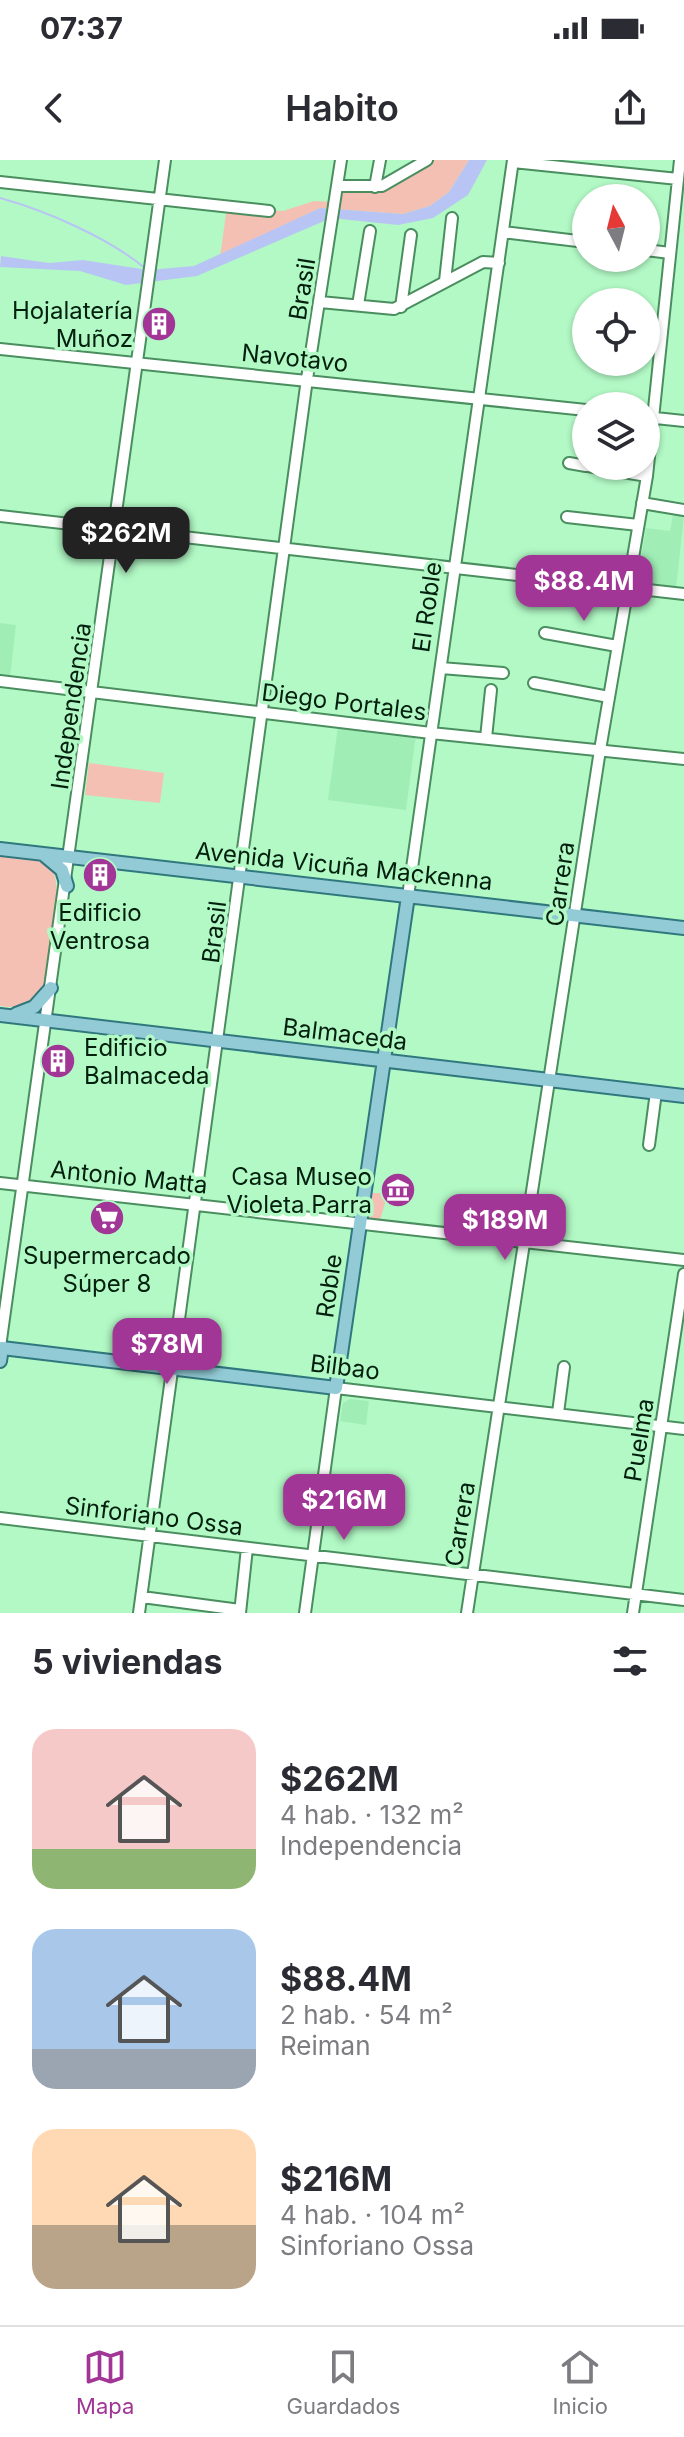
<!DOCTYPE html>
<html lang="es">
<meta charset="utf-8">
<style>
:root{--surface:#fff;--page:#f7f7f7;--text:#2b2b33;--muted:#7c7c81;--line:#e1e1e2;--accent:#a23696}
body{margin:0;font-family:Inter,sans-serif;background:var(--page);color:var(--text);height:100vh;display:flex;flex-direction:column;font-size:30px;white-space:nowrap}
*{box-sizing:border-box;margin:0}
p{font-size:26px;color:var(--muted)}
.icon{flex:none;width:44px;height:44px;fill:none;stroke:currentColor;stroke-width:2;stroke-linecap:round;stroke-linejoin:round}
.map{position:relative;height:1453px;overflow:hidden}
.side{display:flex;flex-direction:column;background:var(--surface);flex:1}
.side>*{flex:none}
.needle{width:52px;rotate:353deg}
.tools{position:absolute;left:572px;top:24px;display:grid;gap:16px}
.tools a{display:grid;place-items:center;width:88px;height:88px;border-radius:50%;background:var(--surface);box-shadow:0 2px 6px #0004;font-size:40px}
.price{position:absolute;translate:-50% -68px;padding:0 18px;border-radius:16px;background:var(--accent);color:#fff;font-size:26px;line-height:52px;filter:drop-shadow(0 2px 4px #0008)}
.price::after{content:'';position:absolute;left:50%;top:48px;width:24px;height:18px;margin-left:-12px;background:inherit;clip-path:polygon(0 0,100% 0,50% 100%)}
.price.active{background:#222;color:#fff}
ul{padding:0;list-style:none}
li{display:flex;align-items:center;gap:24px;height:200px;padding:0 32px}
li span{display:grid;place-items:center;flex:none;width:224px;height:160px;border-radius:24px;color:#555}
li>.icon{margin-inline-start:auto}
span .icon{width:96px;height:96px;fill:#fffc;stroke-width:1}
li b{font-size:34px}
h2{display:flex;justify-content:space-between;align-items:center;height:96px;padding:0 32px;font-size:34px}
.status{display:flex;justify-content:space-between;align-items:center;height:56px;padding:0 40px;background:var(--surface);direction:ltr}
.status svg{height:22px;fill:currentColor}
header{display:flex;justify-content:space-between;align-items:center;height:104px;padding:0 32px;background:var(--surface);font-size:36px;font-weight:600}
.tabs{display:flex;justify-content:space-around;align-items:center;height:112px;border-top:2px solid var(--line);background:var(--surface);font-size:22px;color:var(--muted)}
.tabs a{display:grid;justify-items:center;gap:4px}
.tabs .active{color:var(--accent)}
.map>svg:first-child{display:block}
.built{fill:#a0eeb6}
.green{fill:#f5c0b4}
.water{fill:#b8c5f4}
.lines{fill:none;stroke-linecap:round;stroke-linejoin:round}
.stream{stroke:#b8c5f4;stroke-width:2}
.minor-casing{stroke:#4a8e5f;stroke-width:14}
.major-casing{stroke:#31787e;stroke-width:16}
.minor{stroke:#fff;stroke-width:10}
.major{stroke:#92cbd6;stroke-width:12}
.labels{text-anchor:middle;dominant-baseline:central;stroke-width:7;stroke-linejoin:round;paint-order:stroke}
.street-label{font-size:24px;fill:#03200e;stroke:#b2f9c5}
.poi-label{font-size:24px;fill:#03200e;stroke:#b2f9c5;text-anchor:end}
</style>
<div class="status"><b>07:37</b><svg viewBox="0 0 49 12"><path d="M0 12V9h3v3zM5 12V6h3v6zM10 12V3h3v9zM15 12V0h3v12zM26 1h20v11H26zM47 4h2v5h-2z"/></svg></div>
<header><svg class="icon" aria-label="back" viewBox="0 0 24 24"><path d="M15 5l-7 7 7 7"/></svg>Habito<svg class="icon" aria-label="share" viewBox="0 0 24 24"><path d="M12 15V3M7 8l5-5 5 5M5 13v7h14v-7"/></svg></header>
<div class="map">
<svg width="684" height="1453" viewBox="0 0 684 1453">
<rect width="100%" height="100%" fill="#b2f9c5"/>
<!-- built -->
<path class="built" d="M673,355L684,356L676,428L637,422L646,368L670,371Z
M0,463L16,465L10,517L0,516Z
M338,566L416,574L406,650L328,640Z
M350,1239L369,1241L366,1265L340,1261L343,1243Z"/>
<!-- green -->
<path class="green" d="M429,0H469L449,32L430,46L403,54L320,48L220,97L227,47L283,51L314,41L335,42L339,28L364,29Z
M89,603L164,613L160,643L85,635Z
M0,694C13,696 32,694 43,699C72,712 47,803 43,829C31,845 19,849 0,846Z
M385,1019L415,1023L412,1040L388,1034L380,1060L368,1059L369,1033H383Z"/>
<!-- water -->
<path class="water" d="M469,0H487L468,35L433,58L398,65L331,58L197,116L126,125L80,111L0,107L1,96L49,103L83,100L148,110L194,106L320,48L403,54L430,46L449,32Z"/>
<g class="lines">
<!-- stream -->
<path class="stream" d="M0,38C47,51 109,78 146,109"/>
<!-- minor casing -->
<g class="minor-casing">
<path id="minor" d="M513,2L678,19
M0,22L269,51
M338,26H382L427,0
M375,27L380,0
M503,72L586,82
M646,90L670,93
M445,121L452,58
M320,142L394,149L483,102L499,103
M358,145L370,71
M401,147L411,75
M0,189L586,250
M646,257L684,261
M569,303L586,306
M588,306L647,316
M642,343L684,350
M0,356L684,434
M567,357L638,365
M545,473L617,486
M441,508L503,513
M0,521L431,573L684,599
M534,523L609,537
M486,578L491,530
M408,736L513,0
M649,985L656,932
M0,1023L684,1100
M0,1187L165,0
M558,1253L564,1207
M0,1358L684,1440
M142,1437L240,1450
M139,1453L307,219L341,0
M240,1453L247,1388
M305,1453L336,1228L684,1269
M467,1453L600,590L647,316L680,0
M633,1453L684,1114"/>
</g>
<!-- major casing -->
<g class="major-casing">
<path id="major" d="M0,689L684,768
M44,695L62,710L67,726
M16,854L34,847L51,828
M0,855L684,936
M0,1201L2,1188L336,1228L408,736"/>
</g>
<!-- minor -->
<use href="#minor" class="minor"/>
<!-- major -->
<use href="#major" class="major"/>
</g>
<!-- icons -->
<defs>
<g id="building-disc" transform="scale(1.8)"><circle r="9.5" fill="#a23696" stroke="#b2f9c5"/><path d="M-4-6H4V6H1V3H-1V6H-4ZM-2.5-4.3h1.7v1.8h-1.7ZM.8-4.3h1.7v1.8H.8ZM-2.5-1h1.7V.8h-1.7ZM.8-1h1.7V.8H.8Z" fill="#fff"/></g>
<g id="museum-disc" transform="scale(1.8)"><circle r="9.5" fill="#a23696" stroke="#b2f9c5"/><path d="M0-6L6-3V-2H-6V-3ZM-5-1h2V3h-2ZM-1-1h2V3h-2ZM3-1h2V3H3ZM-6 4H6V6H-6Z" fill="#fff"/></g>
<g id="supermarket-disc" transform="scale(1.8)"><circle r="9.5" fill="#a23696" stroke="#b2f9c5"/><path d="M-6-5.5h2.5l.6 2H6L4.5 2H-2.5L-4.4-4H-6ZM-1.5 3.2a1.3 1.3 0 1 0 .1 0ZM3 3.2a1.3 1.3 0 1 0 .1 0Z" fill="#fff"/></g>
</defs>
<g fill-rule="evenodd">
<use href="#building-disc" x="159" y="164"/>
<use href="#building-disc" x="100" y="715"/>
<use href="#building-disc" x="58" y="901"/>
<use href="#museum-disc" x="398" y="1030"/>
<use href="#supermarket-disc" x="107" y="1058"/>
</g>
<g class="labels">
<!-- street labels -->
<g class="street-label">
<text transform="translate(302 129) rotate(-81)">Brasil</text>
<text transform="translate(295 198) rotate(6)">Navotavo</text>
<text transform="translate(427 447) rotate(-82)">El Roble</text>
<text transform="translate(344 542) rotate(7)">Diego Portales</text>
<text transform="translate(71 546) rotate(-82)">Independencia</text>
<text transform="translate(344 706) rotate(6)">Avenida Vicuña Mackenna</text>
<text transform="translate(560 724) rotate(-82)">Carrera</text>
<text transform="translate(214 772) rotate(-83)">Brasil</text>
<text transform="translate(345 874) rotate(7)">Balmaceda</text>
<text transform="translate(129 1017) rotate(6)">Antonio Matta</text>
<text transform="translate(329 1126) rotate(-82)">Roble</text>
<text transform="translate(345 1207) rotate(7)">Bilbao</text>
<text transform="translate(639 1280) rotate(-81)">Puelma</text>
<text transform="translate(154 1356) rotate(7)">Sinforiano Ossa</text>
<text transform="translate(460 1364) rotate(-81)">Carrera</text>
</g>
<!-- poi labels -->
<g class="poi-label">
<text x="133" y="150">Hojalatería<tspan x="133" dy="28">Muñoz</tspan></text>
<text x="100" y="752" text-anchor="middle">Edificio<tspan x="100" dy="28">Ventrosa</tspan></text>
<text x="84" y="887" text-anchor="start">Edificio<tspan x="84" dy="28">Balmaceda</tspan></text>
<text x="372" y="1016">Casa Museo<tspan x="372" dy="28">Violeta Parra</tspan></text>
<text x="107" y="1095" text-anchor="middle">Supermercado<tspan x="107" dy="28">Súper 8</tspan></text>
</g>
</g>
</svg>
<div class="tools">
<a><svg class="needle" viewBox="-14 -14 28 28"><path d="M0-13l5 13h-10z" fill="#e53935"/><path d="M0 13l5-13h-10z" fill="#7c7c81"/></svg></a>
<a><svg class="icon" aria-label="locate" viewBox="0 0 24 24"><circle cx="12" cy="12" r="6"/><path d="M12 2v4M12 18v4M2 12h4M18 12h4"/></svg></a>
<a><svg class="icon" aria-label="layers" viewBox="0 0 24 24"><path d="M12 4l9 5-9 5-9-5zM3 14l9 5 9-5"/></svg></a>
</div>
<b class="price active" style="left:126px;top:415px">$262M</b>
<b class="price" style="left:584px;top:463px">$88.4M</b>
<b class="price" style="left:505px;top:1102px">$189M</b>
<b class="price" style="left:167px;top:1226px">$78M</b>
<b class="price" style="left:344px;top:1382px">$216M</b>
</div>
<section class="side">
<h2>5 viviendas<svg class="icon" aria-label="filters" viewBox="0 0 24 24"><path d="M4 7h16M4 17h16"/><circle cx="9" cy="7" r="2"/><circle cx="15" cy="17" r="2"/></svg></h2>
<ul>
<li><span style="background:linear-gradient(#f6c9c9 75%,#8fb573 0)"><svg class="icon" aria-label="home" viewBox="0 0 24 24"><path d="M3 11l9-7 9 7M6 9v11h12V9"/></svg></span><div><b>$262M</b><p>4 hab. · 132 m²</p><p>Independencia</p></div></li>
<li><span style="background:linear-gradient(#a9c7e8 75%,#9aa5b1 0)"><svg class="icon" aria-label="home" viewBox="0 0 24 24"><path d="M3 11l9-7 9 7M6 9v11h12V9"/></svg></span><div><b>$88.4M</b><p>2 hab. · 54 m²</p><p>Reiman</p></div></li>
<li><span style="background:linear-gradient(#ffd9b3 60%,#b9a48a 0)"><svg class="icon" aria-label="home" viewBox="0 0 24 24"><path d="M3 11l9-7 9 7M6 9v11h12V9"/></svg></span><div><b>$216M</b><p>4 hab. · 104 m²</p><p>Sinforiano Ossa</p></div></li>
</ul>
</section>
<nav class="tabs">
<a class="active"><svg class="icon" aria-label="map" viewBox="0 0 24 24"><path d="M3 6l6-2 6 2 6-2v14l-6 2-6-2-6 2zM9 4v14M15 6v14"/></svg>Mapa</a>
<a><svg class="icon" aria-label="saved" viewBox="0 0 24 24"><path d="M7 4h10v16l-5-4-5 4z"/></svg>Guardados</a>
<a><svg class="icon" aria-label="home" viewBox="0 0 24 24"><path d="M3 11l9-7 9 7M6 9v11h12V9"/></svg>Inicio</a>
</nav>
